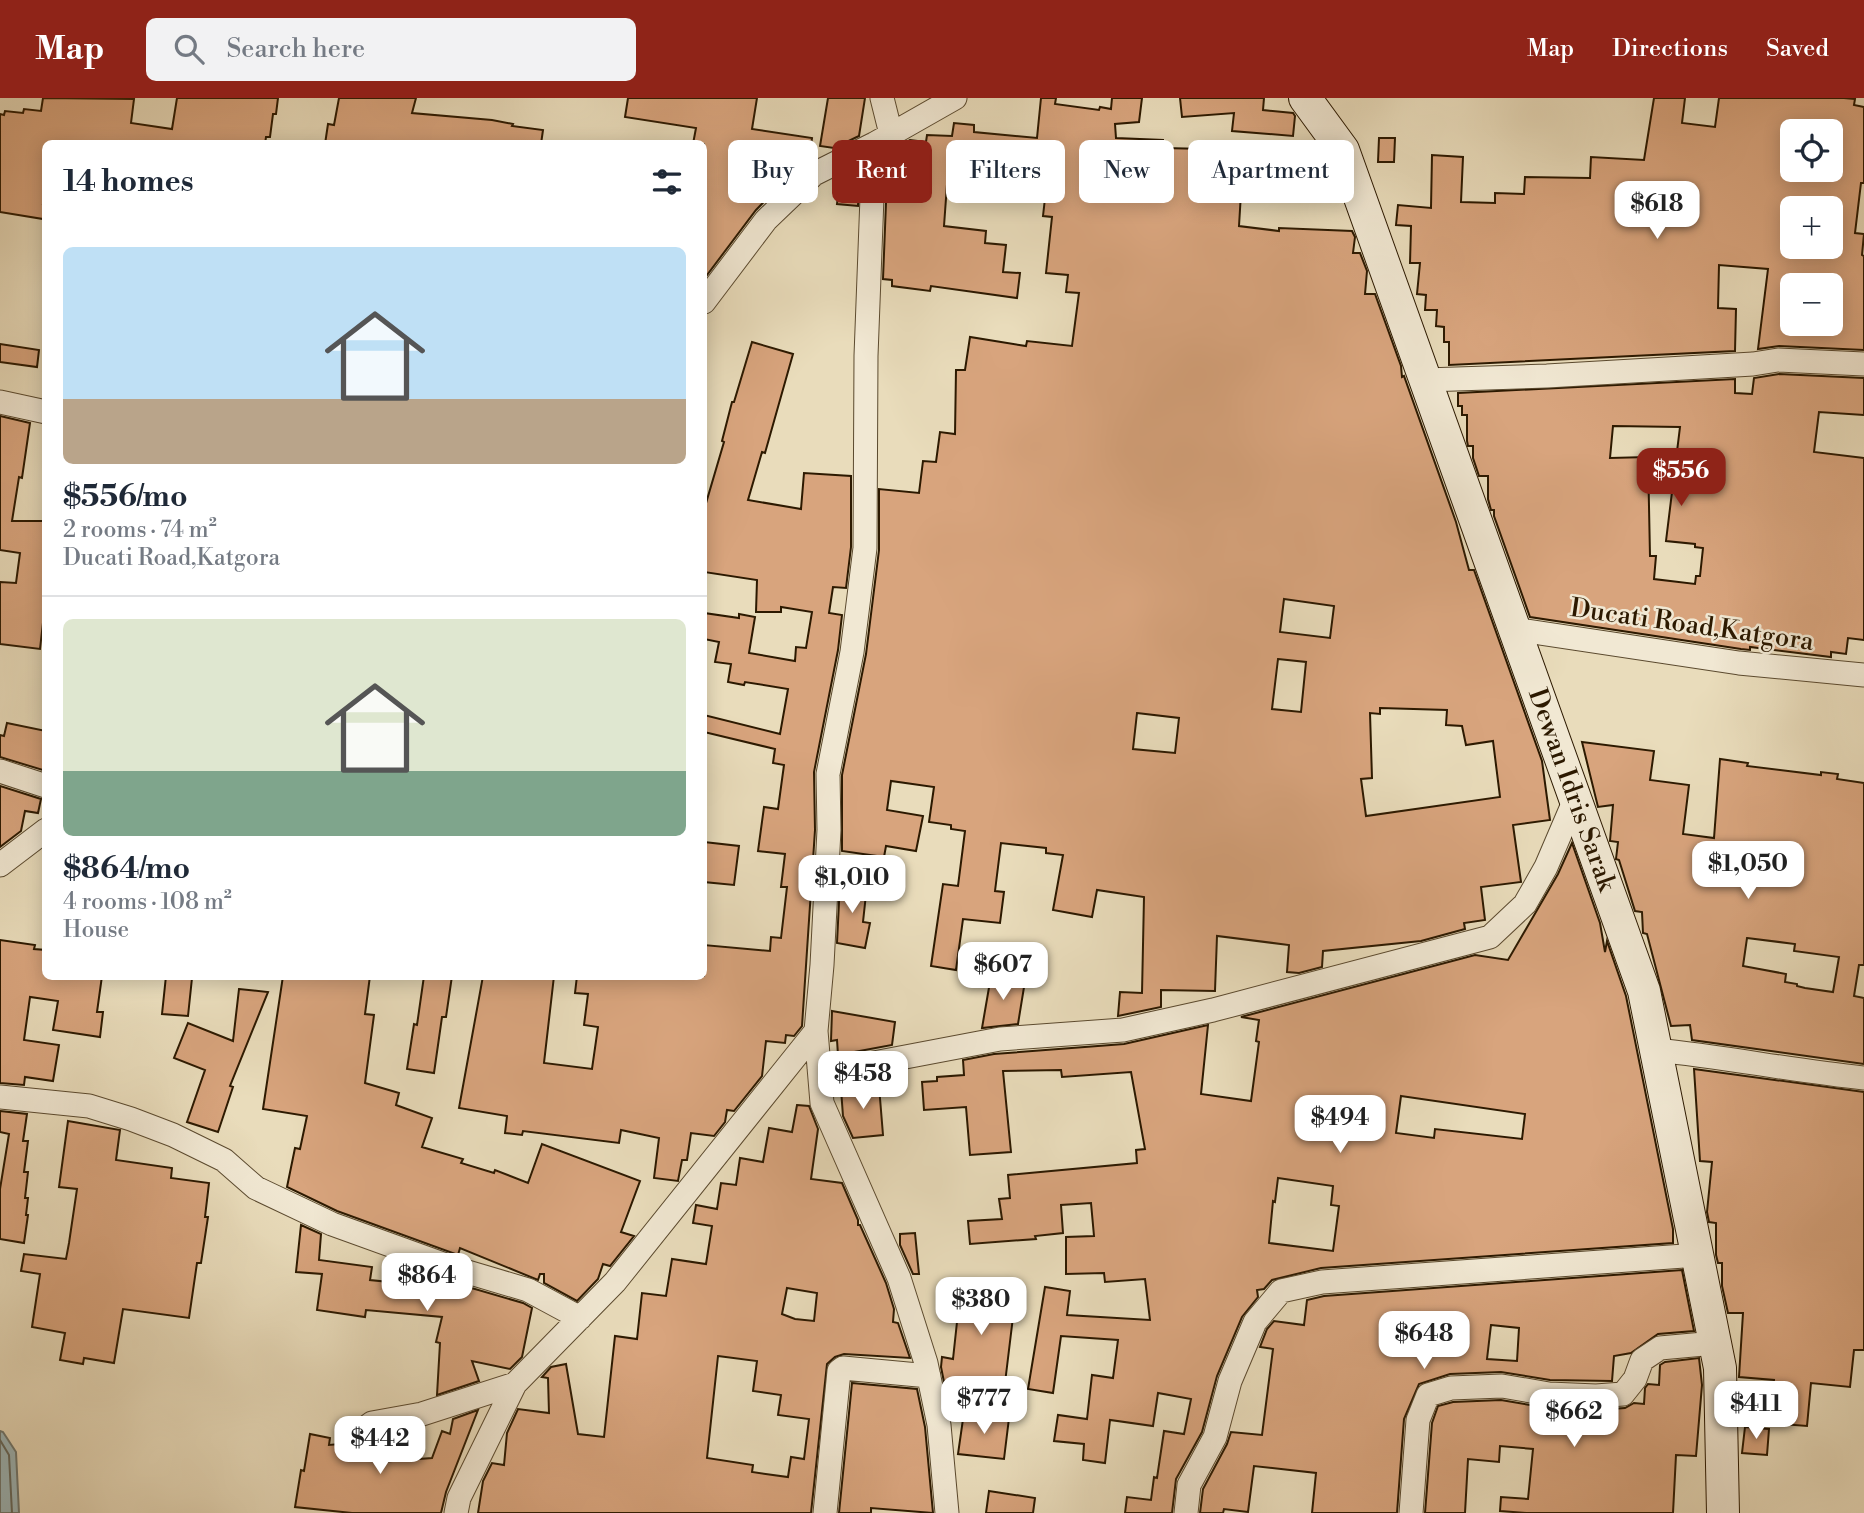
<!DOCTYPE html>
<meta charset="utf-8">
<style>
:root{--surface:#fff;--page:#f2f2f3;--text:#1f2937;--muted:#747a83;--line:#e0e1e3;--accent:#8f2418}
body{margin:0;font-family:"Libre Bodoni",serif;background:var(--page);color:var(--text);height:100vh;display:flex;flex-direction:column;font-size:26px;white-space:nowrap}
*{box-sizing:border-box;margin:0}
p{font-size:23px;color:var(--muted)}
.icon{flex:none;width:38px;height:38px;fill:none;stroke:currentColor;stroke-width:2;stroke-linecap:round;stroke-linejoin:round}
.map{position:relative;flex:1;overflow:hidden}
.panel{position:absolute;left:42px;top:42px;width:665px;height:840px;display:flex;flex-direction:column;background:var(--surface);border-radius:10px;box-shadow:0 4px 18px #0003}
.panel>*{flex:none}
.top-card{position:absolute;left:728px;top:42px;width:665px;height:63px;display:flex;gap:14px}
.fabs{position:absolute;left:1780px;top:21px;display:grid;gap:14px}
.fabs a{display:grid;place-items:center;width:63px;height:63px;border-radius:10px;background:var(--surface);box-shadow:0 4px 18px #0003;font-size:35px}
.price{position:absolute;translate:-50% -60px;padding:0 16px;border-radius:14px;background:#fff;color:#222;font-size:23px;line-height:46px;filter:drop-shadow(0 2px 4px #0008)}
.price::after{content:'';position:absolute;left:50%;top:42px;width:21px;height:16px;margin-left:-10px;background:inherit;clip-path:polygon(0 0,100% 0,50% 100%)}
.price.current{background:var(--accent);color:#fff}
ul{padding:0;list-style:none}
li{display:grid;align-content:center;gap:14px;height:371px;padding:0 21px}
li+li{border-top:2px solid var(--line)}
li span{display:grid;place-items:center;height:217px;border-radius:10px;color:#555}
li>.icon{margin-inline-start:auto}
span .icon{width:126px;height:126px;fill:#fffc;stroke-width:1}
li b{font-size:30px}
h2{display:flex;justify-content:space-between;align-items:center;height:84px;padding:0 21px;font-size:30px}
.tag{padding:0 24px;border-radius:10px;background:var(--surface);box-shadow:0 4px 18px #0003;font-size:24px;line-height:63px}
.tag.current{background:var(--accent);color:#fff}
header{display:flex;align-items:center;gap:42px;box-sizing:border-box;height:98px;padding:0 35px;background:var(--accent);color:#fff}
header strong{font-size:33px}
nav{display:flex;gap:38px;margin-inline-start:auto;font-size:24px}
.search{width:490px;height:63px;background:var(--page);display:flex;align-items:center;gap:18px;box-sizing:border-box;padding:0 24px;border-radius:10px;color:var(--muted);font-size:26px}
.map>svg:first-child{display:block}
.water{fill:#9db9bc;stroke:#707971;stroke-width:2}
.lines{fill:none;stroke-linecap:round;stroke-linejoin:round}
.shore{stroke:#64695e;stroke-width:2}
.building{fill:#d8a47d;stroke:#2c1900;stroke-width:2;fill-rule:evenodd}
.street-casing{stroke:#5b4a2f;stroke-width:25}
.secondary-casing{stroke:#2c1900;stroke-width:34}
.street{stroke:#f1e8d3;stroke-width:23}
.secondary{stroke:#f1e8d3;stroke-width:32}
.labels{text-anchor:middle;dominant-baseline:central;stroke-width:5;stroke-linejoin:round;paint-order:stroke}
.street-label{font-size:26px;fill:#2c1900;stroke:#f1e8d3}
</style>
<header>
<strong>Map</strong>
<div class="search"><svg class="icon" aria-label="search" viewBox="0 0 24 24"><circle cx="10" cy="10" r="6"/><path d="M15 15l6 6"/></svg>Search here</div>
<nav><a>Map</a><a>Directions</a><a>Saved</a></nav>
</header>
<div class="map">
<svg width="1864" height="1415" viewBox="0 0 1864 1415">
<rect width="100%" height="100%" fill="#e9dcbb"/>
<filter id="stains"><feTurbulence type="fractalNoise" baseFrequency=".00286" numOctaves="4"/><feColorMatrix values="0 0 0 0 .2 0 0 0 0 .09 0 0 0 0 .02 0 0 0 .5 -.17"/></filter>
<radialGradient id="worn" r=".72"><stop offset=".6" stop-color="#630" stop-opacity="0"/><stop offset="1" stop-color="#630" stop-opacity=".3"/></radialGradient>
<!-- water -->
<path class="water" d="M0,1333L3,1334L16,1354L19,1415H0Z"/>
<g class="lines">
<!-- shore -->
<path class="shore" d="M0,1342L9,1357L12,1415"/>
</g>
<!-- building -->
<path class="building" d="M43,0L134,1L131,25L172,31L177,0H278L276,16H273L270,39H266L265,46H46V90L43,106H45L43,121L0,114V16L4,17L5,13L23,15L24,11L41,13Z
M339,0H416L412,15L492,22L513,26L512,28L543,32L541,46H325L328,26L334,27Z
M628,0H757L752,31L812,40L809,63L784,83L756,112L704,181V46H693L696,30L625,19Z
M828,0H865L859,38L834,50L820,48Z
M1041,0H1056L1055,6L1099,12L1100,9L1111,11L1112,0H1142L1139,24L1115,26L1116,40L1163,42V50L1207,51V44L1243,46L1237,94L1241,95L1239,128L1279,133V130L1352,133L1355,139L1353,155H1360L1367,173L1365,196H1375L1401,268L1402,279L1404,278L1456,424L1469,472H1474L1542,663L1550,722L1513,727L1521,784L1481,789L1485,822L1464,825L1465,831L1421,843L1323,853L1322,869L1299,875L1287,874L1289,847L1217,838L1215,893L1161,892V909L1118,918L1120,894L1142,895L1144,799L1097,792L1092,819L1053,812L1063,757L1046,755V750L1001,745L995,793L1004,794L1000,825L963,821L956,872L931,868L943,786L958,788L965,733L951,731V727L929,724L934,689L891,683L887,712L923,718L916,753L886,748L884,759L842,753V677L866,556L879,452V391L919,395L923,363L936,364L940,334L955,336L956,272H965L970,239L1026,248L1027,243L1072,248L1079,195L1066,194L1068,177L1046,175L1052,119L1043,118L1048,74L995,69V65L949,59L944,128L986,133L985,145L1006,147L1003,174L1020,175L1017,200L931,188L930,193L892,188V182L883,181L888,54L893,51L901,52V47L910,42L926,44L927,37L952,38L954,25L974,27V34L1037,40ZM1284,501L1334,508L1330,540L1280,534ZM1278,561L1306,564L1301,614L1272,611ZM1380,610L1447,612L1446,627L1462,628L1466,647L1493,643L1500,699L1366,718L1361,681L1372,680L1370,615L1380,616ZM1137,615L1179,620L1175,655L1133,651Z
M1180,0H1264L1263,12L1293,15L1295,18L1293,38L1232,33L1234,15L1182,19Z
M1654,0H1685L1682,25L1715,29L1719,0H1844L1855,1L1854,7L1864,9V85H1861L1855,135L1864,136L1862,157L1864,158V252L1779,248L1758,251L1768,171L1719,167L1718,210L1736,211L1735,253L1449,267V244H1444V229L1436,228L1437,212H1425L1426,197L1417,196L1420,165H1410L1411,128L1396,127L1398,107L1431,110L1432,57L1463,59L1461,104L1495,105V95L1524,96L1525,79L1590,80L1591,59L1644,62ZM1792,33H1830V72H1792ZM1792,110H1830V149H1792ZM1792,187H1830V226H1792Z
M1379,40H1395L1394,64H1378Z
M840,82L859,85L858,108L837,106Z
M752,244L793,256L765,355L762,354L748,402L801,411L804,375L851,378V449L846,490L833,489L829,515L842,517L838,552L814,674L815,732L802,928L794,938L786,937L785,945L766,943L762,978L734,1013L727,1012L725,1024L714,1038L691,1035L687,1062H682L678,1083L654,1080L659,1040L621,1032L619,1045L523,1033L522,1037L505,1035L507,1018L459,1010L483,878H554L544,965L592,971L598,929L584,927L588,896L575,895L577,878H704V847L770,853L771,839L781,840L787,789H781L785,756L758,753L764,709L778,711L784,667L773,665L775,651L704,634V617L780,636L788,591L745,584L744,587L728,584L731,566L715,564L719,544L704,541V515L739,520V516L755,519L749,555L795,563L796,549L806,550L812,514L781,509V514H756L757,482L704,474V412L724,344L722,343L732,304H734Z
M0,246L39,252L37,269L0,264Z
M1779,276L1864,280V317L1819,314L1814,354L1864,360V542L1848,540L1846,556L1831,554V559L1750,549V552L1741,551L1530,519L1494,418V412H1491L1488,401V378H1479L1473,360V348H1468L1467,343V317H1462V308H1458V295L1735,281V295L1752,296L1754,280ZM1613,328L1680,329L1666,443L1695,446V449L1703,450L1700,478H1696L1695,486L1654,481L1656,458H1650L1648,359L1610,360Z
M0,318L30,325L22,380L19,379L12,423H46V498L40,551L0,546V484L16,485L20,455L0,452Z
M7,625L46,633V673L0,659V637L4,638Z
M1582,644L1654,653L1650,682L1689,687L1683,736L1714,740L1720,661L1748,665L1747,668L1821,677V674L1838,676L1837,681L1864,685V867H1859L1854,898L1864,900V966L1692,942L1690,927L1671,928L1647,836L1643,835L1642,814L1635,813L1619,762L1616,761L1618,744L1610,743L1613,707L1598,709ZM1747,840L1795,846L1794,853L1839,859L1833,894L1805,890L1797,888V886L1785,884L1786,876L1743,868Z
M0,688L41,701L38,715L25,713L21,733L0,749Z
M704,744L739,748L734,787L704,784Z
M1572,745L1600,825L1605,854L1607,843L1626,898L1673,1131V1145L1321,1170L1272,1182L1264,1191L1257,1192L1258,1199L1242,1219L1217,1278L1202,1334L1176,1381L1172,1415H1125L1127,1399L1151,1402L1154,1379L1157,1380L1164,1333L1184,1336L1191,1301L1158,1295L1153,1328L1110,1322L1105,1365L1083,1362L1084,1346L1054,1343L1058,1317L1087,1321L1092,1277L1113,1280L1118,1242L1061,1238L1053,1295L1028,1291L1045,1189L1070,1193L1067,1217L1150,1222L1145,1181L1105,1184L1104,1175L1066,1176V1139L1094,1138L1091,1105L1061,1107L1063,1135L1035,1138L1036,1141L970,1146L968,1123L1002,1121L999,1101L1010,1100L1008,1077L1137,1065L1136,1052L1145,1051L1131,974L1062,979L1061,972L1003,973L1011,1054L970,1057L966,1009L924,1012L922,984L937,983V979L964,977L963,962L994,956L1124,946L1208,927L1201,996L1251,1003L1259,944L1256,943L1259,922L1241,919L1475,857L1508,862L1558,776ZM1401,998L1525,1016L1522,1041L1435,1031L1434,1040L1396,1035ZM1278,1080L1333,1088L1331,1107L1339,1108L1333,1153L1269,1145L1273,1103L1275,1104Z
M840,784L867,787L863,824L870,825L865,850L837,845Z
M0,842L35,847L34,851L46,852V878H102L97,914H103L100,939L53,932L58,903L30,899L24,942L59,947L53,983L25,979L24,987L0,985Z
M166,878L192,880L188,918L162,916Z
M283,878H370L365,916L374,917L365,985L399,995L396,1007L432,1020L422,1049L463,1061L461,1065L494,1075L495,1072L528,1085L542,1046L640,1083L621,1134L634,1138L610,1168L603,1166L598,1181L577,1203L544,1185V1176H540L538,1182L460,1150L458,1157L337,1113L287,1089L295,1050L300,1051L307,1018L263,1011Z
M424,878H452L446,919H442L434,975L407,971L414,926L417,927Z
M991,878L1025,883L1018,926L982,930Z
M239,891L268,894L230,988L233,989L218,1034L187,1024L205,972L174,960L188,925L233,943Z
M832,913L895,924L892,947L838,957L837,942L831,943Z
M1694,971L1864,994V1252H1854L1850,1289L1811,1285L1807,1328L1770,1325L1774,1282L1739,1279L1743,1215H1728L1722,1188V1165H1718L1716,1157V1125L1709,1124L1707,1114L1712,1064L1700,1063Z
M879,988L883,1037L853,1040L843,1018L841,991Z
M797,1007L809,1008L818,1031L811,1081L842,1085L858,1122V1127H860L886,1185L894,1211L893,1224L898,1225L910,1260L844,1256L835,1259L827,1266L811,1415H478L483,1383L492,1365L504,1367L507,1335L518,1311L549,1315L548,1280L542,1279L551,1269L566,1266L578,1336L604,1339L615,1238L637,1241L642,1195L666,1198L672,1161L706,1166L712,1128L693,1125L696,1107L717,1111L721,1085L736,1087L740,1060L763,1064L769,1030L792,1034ZM787,1190L817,1195L814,1223L795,1221L782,1216ZM718,1258L757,1263L753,1293L781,1297L778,1317L809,1321L804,1361L791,1359L788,1379L752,1374L753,1367L707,1360Z
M0,1013L27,1016L23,1043H28L24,1074H28L25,1100H28L26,1117H28L24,1145L0,1141V1091L9,1036L0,1034Z
M68,1023L120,1032L116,1062L172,1070L171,1080L209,1085L205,1119H208L201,1165H197L189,1220L123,1211L114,1265L84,1260L83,1266L60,1262L65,1235L32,1229L40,1176L21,1173L24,1156L66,1161L69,1145L77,1091L59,1089Z
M301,1127L321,1136L319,1162L372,1169L370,1182L449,1190L451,1184L523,1205L532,1210L522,1259L510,1271L472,1263L479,1283L437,1297L440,1245L436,1244L442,1219L366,1212L365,1219L317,1212L322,1176L296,1174Z
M915,1135L919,1176H913L900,1147V1136Z
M1682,1172L1694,1233L1658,1236L1631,1255L1614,1258L1612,1283L1550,1282L1501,1274L1450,1276L1419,1286L1404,1321L1397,1415H1312L1316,1375L1254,1368L1248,1414L1224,1411L1223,1415H1200L1203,1391L1227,1346L1231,1334L1262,1337L1273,1251L1260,1249L1267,1231L1274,1223L1304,1227L1307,1202L1324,1198ZM1491,1227L1519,1230L1517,1263L1487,1261Z
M961,1187L1016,1194L1005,1285L961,1280L959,1291L945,1289L941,1269L942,1259L953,1261Z
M1699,1260L1702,1287L1696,1358L1676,1357L1673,1415H1526L1500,1413L1501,1399L1528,1401L1533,1351L1500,1348L1499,1364L1468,1361L1465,1415H1425L1432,1325L1438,1308L1453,1304L1501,1302L1548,1310L1596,1312L1625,1310L1634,1305L1644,1306L1645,1290L1648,1286L1659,1287L1660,1267L1665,1264Z
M852,1285L917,1291L925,1329L933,1415L871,1410V1415H839Z
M478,1312L446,1394L441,1415H352L295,1409L301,1372L304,1373L310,1336L330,1340L329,1347L352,1345L361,1348L378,1342L380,1364L432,1360L442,1333L450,1336L453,1321Z
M964,1314L1009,1320L1004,1361L958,1356Z
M1745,1329L1769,1331L1767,1357L1742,1355Z
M989,1393L1035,1400L1033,1415H986Z"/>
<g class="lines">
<!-- street casing -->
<g class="street-casing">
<path id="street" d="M882,0L891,36
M874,46L866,258L865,450L852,554L828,676L829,732L822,867L816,933L822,1005L899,1180L926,1265L939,1327L947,1415
M704,204L766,122L814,76L874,46L955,0
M1425,282L1547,278L1753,266L1778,262L1864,266
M0,304L46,314
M1513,531L1739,565L1864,577
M0,673L46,688
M0,767L46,732
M1656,952C1726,959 1794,973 1864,980
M819,970L837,972L1000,941L1123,932L1213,912L1490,839L1525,806L1546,769L1576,699
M0,999L89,1008L131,1021L173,1037L224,1062L256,1090L332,1126L454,1170L528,1192L580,1220
M360,1334L372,1325L422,1316L515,1286
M456,1415L459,1400L515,1286L615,1184L816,933
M825,1415L839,1273L843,1270L929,1278
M1186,1415L1189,1387L1215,1339L1230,1283L1255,1224L1281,1193L1322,1184L1698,1157
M1411,1415L1418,1322L1428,1297L1451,1290L1502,1288L1549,1296L1596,1298L1623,1296L1635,1281L1642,1262L1660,1250L1715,1245"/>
</g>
<!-- secondary casing -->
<g class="secondary-casing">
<g id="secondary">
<path id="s1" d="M1305,0L1343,52L1644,893L1720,1270L1723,1415"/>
</g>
</g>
<!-- street -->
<use href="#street" class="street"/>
<!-- secondary -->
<use href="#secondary" class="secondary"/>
</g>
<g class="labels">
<!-- street labels -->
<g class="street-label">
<text transform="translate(1692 527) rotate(8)">Ducati Road,Katgora</text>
<text stroke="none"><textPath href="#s1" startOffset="744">Dewan Idris Sarak</textPath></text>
</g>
</g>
<rect width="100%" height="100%" filter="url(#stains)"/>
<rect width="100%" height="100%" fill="url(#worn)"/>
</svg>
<div class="fabs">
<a><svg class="icon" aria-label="locate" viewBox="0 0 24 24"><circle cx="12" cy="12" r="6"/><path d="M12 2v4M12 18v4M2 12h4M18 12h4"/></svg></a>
<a>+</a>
<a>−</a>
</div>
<b class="price" style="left:1657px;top:143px">$618</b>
<b class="price current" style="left:1681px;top:410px">$556</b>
<b class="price" style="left:1748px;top:803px">$1,050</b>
<b class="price" style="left:852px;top:817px">$1,010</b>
<b class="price" style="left:1003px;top:904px">$607</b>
<b class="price" style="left:863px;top:1013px">$458</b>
<b class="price" style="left:1340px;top:1057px">$494</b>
<b class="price" style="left:427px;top:1215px">$864</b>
<b class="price" style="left:981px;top:1239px">$380</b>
<b class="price" style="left:1424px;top:1273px">$648</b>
<b class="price" style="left:984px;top:1338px">$777</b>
<b class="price" style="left:1756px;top:1343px">$411</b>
<b class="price" style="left:1574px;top:1351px">$662</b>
<b class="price" style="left:380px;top:1378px">$442</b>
<div class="top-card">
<a class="tag">Buy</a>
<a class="tag current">Rent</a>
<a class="tag">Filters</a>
<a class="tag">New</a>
<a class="tag">Apartment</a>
</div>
<section class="panel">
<h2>14 homes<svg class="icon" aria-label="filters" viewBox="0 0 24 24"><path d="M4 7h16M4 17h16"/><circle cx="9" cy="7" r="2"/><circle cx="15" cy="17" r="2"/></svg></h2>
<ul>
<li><span style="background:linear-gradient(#bfe0f5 70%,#b9a48a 0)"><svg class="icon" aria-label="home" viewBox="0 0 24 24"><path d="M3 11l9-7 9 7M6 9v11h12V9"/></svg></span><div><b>$556/mo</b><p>2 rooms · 74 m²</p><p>Ducati Road,Katgora</p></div></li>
<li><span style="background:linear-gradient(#dfe7d0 70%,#7fa58c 0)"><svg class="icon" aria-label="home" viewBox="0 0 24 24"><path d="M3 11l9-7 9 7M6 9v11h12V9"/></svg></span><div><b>$864/mo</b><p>4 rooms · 108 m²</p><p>House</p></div></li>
</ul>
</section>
</div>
